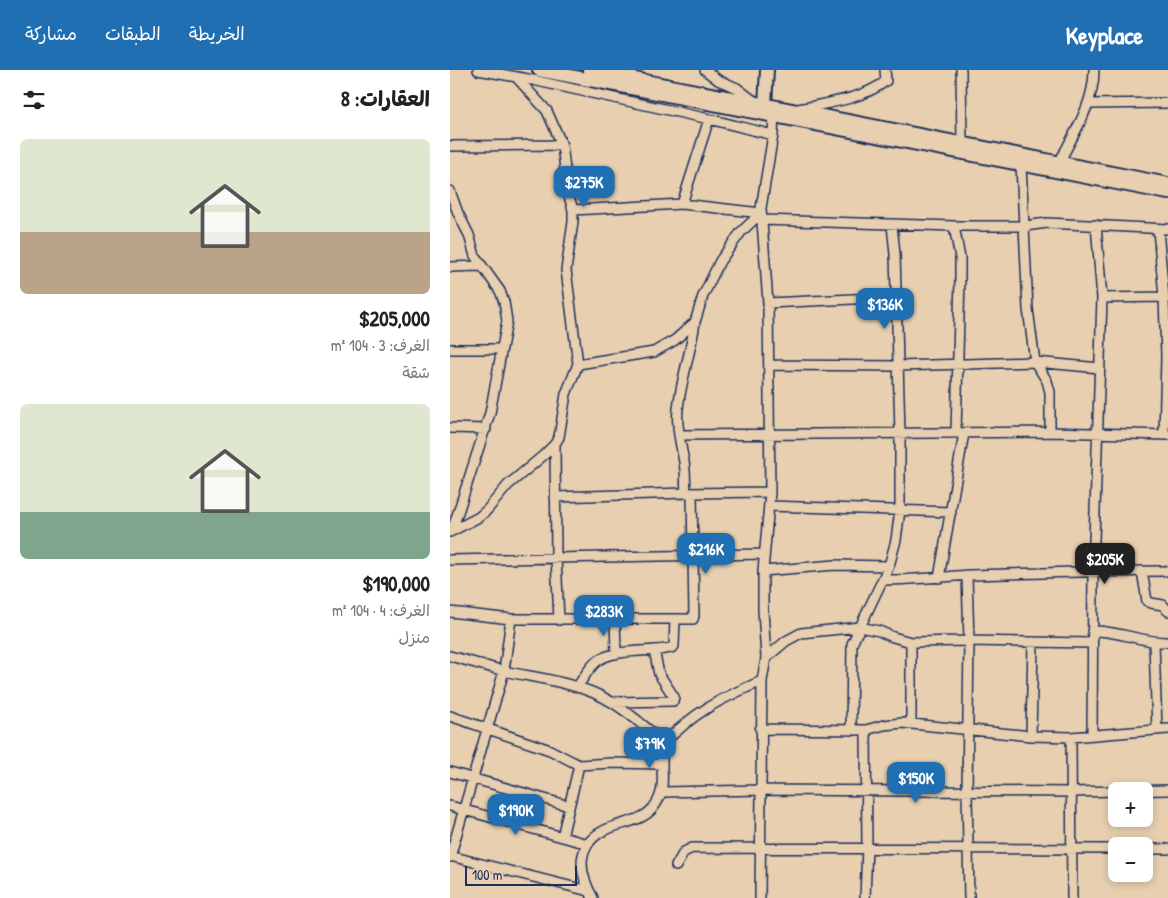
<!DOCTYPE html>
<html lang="ar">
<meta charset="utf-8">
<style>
:root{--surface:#fff;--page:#f6f6f6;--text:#222;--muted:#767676;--accent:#1f6fb2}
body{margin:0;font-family:"Patrick Hand","Playpen Sans Arabic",sans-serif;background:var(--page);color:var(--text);direction:rtl;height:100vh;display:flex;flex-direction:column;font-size:19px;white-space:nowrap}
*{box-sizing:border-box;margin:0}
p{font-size:16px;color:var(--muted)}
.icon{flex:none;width:28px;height:28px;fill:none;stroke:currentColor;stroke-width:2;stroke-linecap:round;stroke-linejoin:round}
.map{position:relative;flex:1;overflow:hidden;direction:ltr}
.details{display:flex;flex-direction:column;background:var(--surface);width:450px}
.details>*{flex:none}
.buttons{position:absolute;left:658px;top:712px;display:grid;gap:10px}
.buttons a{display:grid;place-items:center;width:45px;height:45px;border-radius:8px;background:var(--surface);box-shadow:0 2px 8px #0003;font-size:25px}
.scale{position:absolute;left:15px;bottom:12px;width:112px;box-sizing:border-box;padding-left:5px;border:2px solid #1b2f5e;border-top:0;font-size:14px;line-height:18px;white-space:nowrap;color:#1b2f5e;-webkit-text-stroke:4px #e7cfaf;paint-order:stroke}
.price{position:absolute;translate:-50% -42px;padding:0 11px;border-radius:10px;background:var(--accent);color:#fff;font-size:16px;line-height:32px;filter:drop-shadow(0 1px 2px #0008)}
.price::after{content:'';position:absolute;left:50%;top:30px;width:15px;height:11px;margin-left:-8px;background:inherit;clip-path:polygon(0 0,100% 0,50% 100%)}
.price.on{background:#222;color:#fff}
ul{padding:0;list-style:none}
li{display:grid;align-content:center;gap:10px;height:265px;padding:0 20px}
li span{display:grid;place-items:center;height:155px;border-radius:8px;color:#555}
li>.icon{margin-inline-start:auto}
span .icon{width:90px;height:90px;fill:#fffc;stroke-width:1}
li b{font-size:21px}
h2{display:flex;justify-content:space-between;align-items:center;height:60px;padding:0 20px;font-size:21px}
header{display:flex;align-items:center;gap:30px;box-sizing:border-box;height:70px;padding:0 25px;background:var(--accent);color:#fff}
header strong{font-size:24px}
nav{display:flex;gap:28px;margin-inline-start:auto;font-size:18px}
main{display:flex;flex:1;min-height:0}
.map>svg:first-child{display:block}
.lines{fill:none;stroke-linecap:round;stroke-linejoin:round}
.street-casing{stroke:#1b2f5e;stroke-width:12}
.secondary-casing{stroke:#1b2f5e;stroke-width:16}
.street{stroke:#e7cfaf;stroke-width:9}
.secondary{stroke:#e7cfaf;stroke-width:12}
</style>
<header>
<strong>Keyplace</strong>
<nav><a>الخريطة</a><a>الطبقات</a><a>مشاركة</a></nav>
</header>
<main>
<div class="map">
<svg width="718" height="828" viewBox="0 0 718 828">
<rect width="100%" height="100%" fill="#e7cfaf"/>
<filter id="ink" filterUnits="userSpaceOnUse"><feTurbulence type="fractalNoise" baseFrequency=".02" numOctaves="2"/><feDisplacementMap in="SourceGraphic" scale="10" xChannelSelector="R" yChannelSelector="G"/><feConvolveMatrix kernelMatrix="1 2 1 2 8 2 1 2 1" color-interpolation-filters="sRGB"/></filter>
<g filter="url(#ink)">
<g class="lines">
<!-- street casing -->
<g class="street-casing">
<path id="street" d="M28,0L78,9L259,49L323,65
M255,0L268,10L287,18L304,31
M511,0L512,73
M67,8L97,41L112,75L118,123L123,140V152L116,200L128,294
M638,34L718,33
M348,39C377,33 411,30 436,11L435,0
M0,76L112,75
M609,93C624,63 644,34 644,0
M571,95L578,239L585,292L597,311L600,322V362
M0,121L8,143L19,165L25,186L50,221L54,232L57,251L40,343L2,461
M232,134L311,143
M123,140L232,134L259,49
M312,150L504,156H575L597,153L718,159
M504,156L510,188V207L506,363
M708,160L714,227L716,287L714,365
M0,197L31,196
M652,228L714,227
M318,233L446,227
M0,279H52
M319,295L448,296L585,292L650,298
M0,358L36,359
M229,365L600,362L718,365
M105,374L106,487L109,550
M236,423C235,413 236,402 234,392C231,375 226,357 228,339C231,310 241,282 245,252
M105,427L236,423L320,422
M319,436L501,442
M0,462L29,447L37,440L58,415L94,385L105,374L109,367L116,324L128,294L204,282L225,270L245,252L253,226L270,191L291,162L311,143
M0,490L314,484
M313,501L385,495L439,496
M692,501L697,531L701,533L713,535L718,541
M517,506L519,571L517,722L519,828
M489,508L514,363
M433,510C462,510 491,507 520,505C586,503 652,501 718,501
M0,542L61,549H243L244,546L242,423
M61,549L54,601C81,607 110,610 136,620C155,626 172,638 188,651C196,658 207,664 210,676C213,683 212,692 212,699C213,713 213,726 203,738C188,757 153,751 138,774C126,791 134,812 143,828
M165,549L166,584
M642,561C668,560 692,573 718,572
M461,572V654
M704,573L707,660
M0,586L54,601L0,787
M316,588L336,571L351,563L410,557L429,561L443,567L461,572L519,571L642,573
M127,617C133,609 138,599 146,592C163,578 199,583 221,578L224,576L225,549
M162,632L223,631L224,627L209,604L204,580
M0,646L100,680L129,695L161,693L212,694
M310,659L416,660L434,655L452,653L581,666L621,667L718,659
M401,660L402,574L439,496L446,470L450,440V363L445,184L442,155
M642,665L643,501L652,228L646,155
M581,666L583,572
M621,667L622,828
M211,676C243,643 269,629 312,611
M0,702L119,736
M212,722L312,720L622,722L718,720
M0,736L138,774
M112,767L129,695
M694,779H718
M0,786L139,821
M226,796L234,782L242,778L666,779
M310,828L312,611L316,588L313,540V501L320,422L318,233L311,138L323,65L324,42
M415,828L417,777L416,660"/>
</g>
<!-- secondary casing -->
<g class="secondary-casing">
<path id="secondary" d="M89,0L718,123
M139,0L718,114
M315,35L317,0"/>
</g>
<!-- street -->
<use href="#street" class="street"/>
<!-- secondary -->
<use href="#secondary" class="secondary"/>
</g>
</g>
</svg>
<div class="buttons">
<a>+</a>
<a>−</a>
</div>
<div class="scale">100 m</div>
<b class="price" style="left:134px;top:138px">$275K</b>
<b class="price" style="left:435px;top:260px">$136K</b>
<b class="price" style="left:256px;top:505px">$216K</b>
<b class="price on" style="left:655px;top:515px">$205K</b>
<b class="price" style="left:154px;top:567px">$283K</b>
<b class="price" style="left:200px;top:699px">$79K</b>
<b class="price" style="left:466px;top:734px">$150K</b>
<b class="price" style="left:66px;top:766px">$190K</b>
</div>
<section class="details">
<h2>العقارات: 8<svg class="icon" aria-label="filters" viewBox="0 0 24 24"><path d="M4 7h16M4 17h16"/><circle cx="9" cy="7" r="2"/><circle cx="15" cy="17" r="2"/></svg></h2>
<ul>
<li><span style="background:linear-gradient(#dfe7d0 60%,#b9a48a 0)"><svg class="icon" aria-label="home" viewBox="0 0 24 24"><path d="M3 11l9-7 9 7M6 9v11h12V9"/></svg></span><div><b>$205,000</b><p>الغرف: 3 · 104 m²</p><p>شقة</p></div></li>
<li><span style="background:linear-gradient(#dfe7d0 70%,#7fa58c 0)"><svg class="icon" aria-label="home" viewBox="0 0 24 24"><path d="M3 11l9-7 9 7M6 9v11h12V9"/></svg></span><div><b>$190,000</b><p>الغرف: 4 · 104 m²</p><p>منزل</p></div></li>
</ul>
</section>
</main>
